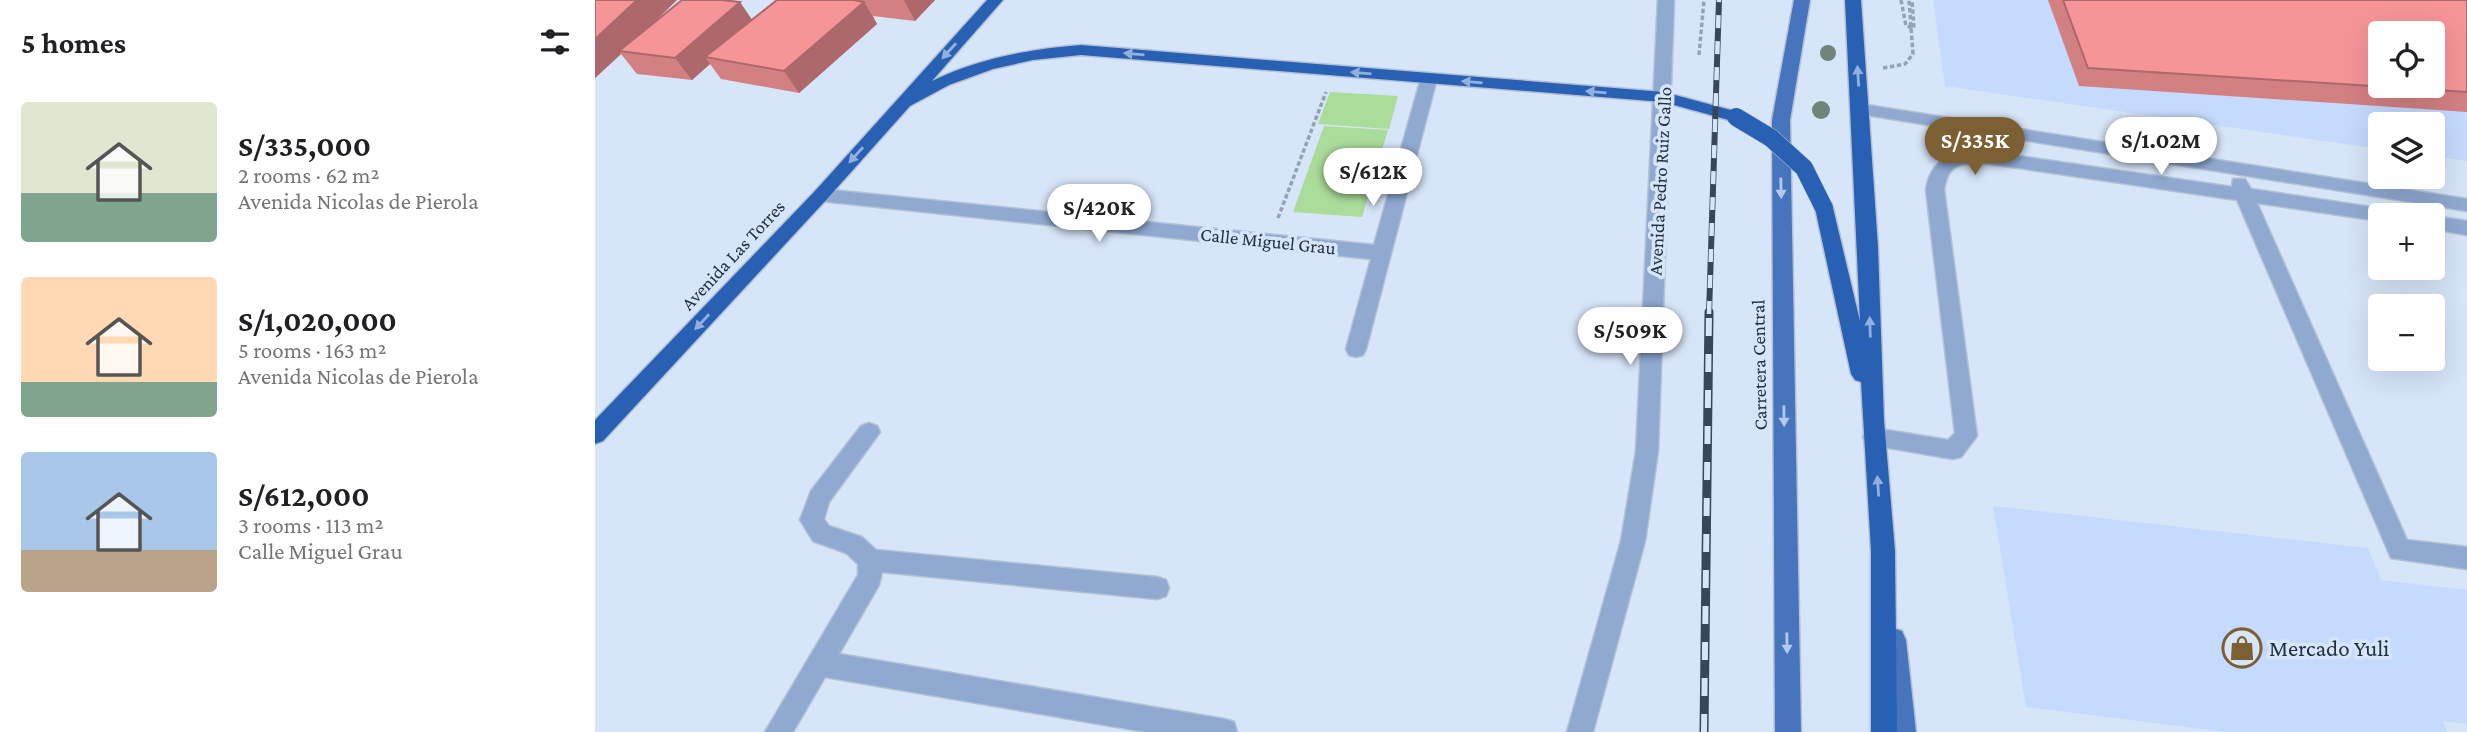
<!DOCTYPE html>
<meta charset="utf-8">
<style>
:root{--surface:#fff;--page:#f6f6f6;--text:#202124;--muted:#757577;--accent:#7c6033}
body{margin:0;font-family:"Crimson Pro",serif;background:var(--page);color:var(--text);height:100vh;display:flex;flex-direction:column;font-size:26px;white-space:nowrap}
*{box-sizing:border-box;margin:0}
p{font-size:23px;color:var(--muted)}
.icon{flex:none;width:38px;height:38px;fill:none;stroke:currentColor;stroke-width:2;stroke-linecap:round;stroke-linejoin:round}
.map{position:relative;flex:1;overflow:hidden}
.drawer{display:flex;flex-direction:column;background:var(--surface);width:595px}
.drawer>*{flex:none}
.buttons{position:absolute;left:1773px;top:21px;display:grid;gap:14px}
.buttons a{display:grid;place-items:center;width:77px;height:77px;border-radius:7px;background:var(--surface);box-shadow:0 7px 28px #0002;font-size:35px}
.price{position:absolute;translate:-50% -60px;padding:0 16px;border-radius:24px;background:#fff;color:#222;font-size:23px;line-height:46px;filter:drop-shadow(0 2px 4px #0008)}
.price::after{content:'';position:absolute;left:50%;top:42px;width:21px;height:16px;margin-left:-10px;background:inherit;clip-path:polygon(0 0,100% 0,50% 100%)}
.price.active{background:var(--accent);color:#fff}
ul{padding:0;list-style:none}
li{display:flex;align-items:center;gap:21px;height:175px;padding:0 21px}
li span{display:grid;place-items:center;flex:none;width:196px;height:140px;border-radius:7px;color:#555}
li>.icon{margin-inline-start:auto}
span .icon{width:84px;height:84px;fill:#fffc;stroke-width:1}
li b{font-size:30px}
h2{display:flex;justify-content:space-between;align-items:center;height:84px;padding:0 21px;font-size:30px}
main{display:flex;flex:1;min-height:0}
.map>svg:first-child{display:block}
.built{fill:#c4dbfd;fill-rule:evenodd}
.green{fill:#aadc9a}
.lines{fill:none;stroke-linecap:round;stroke-linejoin:round}
.minor-casing{stroke:#b3c1d5;stroke-width:3}
.major-casing{stroke:#b3c1d5;stroke-width:3}
.highway-casing{stroke:#b3c1d5;stroke-width:3}
.path{stroke:#95a2b6;stroke-width:3.5;stroke-dasharray:4.5 2.5;stroke-linecap:butt}
.minor{fill:#8fa9d1;fill-rule:evenodd}
.major{fill:#4675bd;fill-rule:evenodd}
.highway{fill:#2861b4;fill-rule:evenodd}
.rail-far1-casing{stroke:#39465a;stroke-width:6}
.rail-casing{stroke:#39465a;stroke-width:9}
.rail-far1{stroke:#d7e5f9;stroke-width:4.5;stroke-dasharray:13;stroke-linecap:butt}
.rail{stroke:#d7e5f9;stroke-width:6;stroke-dasharray:18;stroke-linecap:butt}
.highway-bridge-casing{stroke:#b3c1d5;stroke-width:19;stroke-linecap:butt}
.path-bridge{stroke:#95a2b6;stroke-width:3.5;stroke-dasharray:4.5 2.5;stroke-linecap:butt}
.highway-bridge{stroke:#2861b4;stroke-width:18}
.tree{fill:#708579}
.wall{fill:#d38083}
.shaded-wall{fill:#ac686a}
.building{fill:#f59598;stroke:#ac686a;stroke-width:2;fill-rule:evenodd}
.oneway{fill:#91b0dd}
.oneway2{fill:#b3c9ea}
.labels{text-anchor:middle;dominant-baseline:central;stroke-width:7;stroke-linejoin:round;paint-order:stroke}
.street-label{font-size:19px;fill:#233044;stroke:#d7e5f9}
.near-poi-label{font-size:23px;fill:#233044;stroke:#d7e5f9;text-anchor:start}
</style>
<main>
<section class="drawer">
<h2>5 homes<svg class="icon" aria-label="filters" viewBox="0 0 24 24"><path d="M4 7h16M4 17h16"/><circle cx="9" cy="7" r="2"/><circle cx="15" cy="17" r="2"/></svg></h2>
<ul>
<li><span style="background:linear-gradient(#dfe7d0 65%,#7fa58c 0)"><svg class="icon" aria-label="home" viewBox="0 0 24 24"><path d="M3 11l9-7 9 7M6 9v11h12V9"/></svg></span><div><b>S/335,000</b><p>2 rooms · 62 m²</p><p>Avenida Nicolas de Pierola</p></div></li>
<li><span style="background:linear-gradient(#ffd9b3 75%,#7fa58c 0)"><svg class="icon" aria-label="home" viewBox="0 0 24 24"><path d="M3 11l9-7 9 7M6 9v11h12V9"/></svg></span><div><b>S/1,020,000</b><p>5 rooms · 163 m²</p><p>Avenida Nicolas de Pierola</p></div></li>
<li><span style="background:linear-gradient(#a9c7e8 70%,#b9a48a 0)"><svg class="icon" aria-label="home" viewBox="0 0 24 24"><path d="M3 11l9-7 9 7M6 9v11h12V9"/></svg></span><div><b>S/612,000</b><p>3 rooms · 113 m²</p><p>Calle Miguel Grau</p></div></li>
</ul>
</section>
<div class="map">
<svg width="1872" height="732" viewBox="0 0 1872 732">
<rect width="100%" height="100%" fill="#d7e5f9"/>
<!-- built -->
<path class="built" d="M1338,0H1872V161L1838,156V124H1785V149L1350,86ZM1785,33H1838V86H1785Z
M1398,506L1773,548L1786,580L1872,590V724L1848,721L1852,732H1630L1431,707Z"/>
<!-- green -->
<path class="green" d="M735,92L803,96L794,129L723,124Z
M729,126L793,130L767,217L698,212Z"/>
<g class="lines">
<!-- minor casing -->
<g class="minor-casing">
<path id="minor" d="M1063,0H1079L1063,451L1050,541L998,732H972L1026,541L1041,451Z
M834,73L842,78L771,349L768,355L761,357L754,355L751,349L776,259L226,201L220,199L217,195L220,191L226,189L779,245L826,78Z
M1265,104L1872,199V211L1259,113L1257,109L1259,105Z
M1389,151L1637,187L1638,179H1650L1656,189L1796,210L1798,215H1785V221L1662,203L1812,540L1872,547V569L1796,558L1642,200L1389,163C1365,163 1353,163 1349,190L1382,436L1366,457L1358,459L1271,444L1268,437L1271,430L1279,428L1353,440L1360,433L1331,190C1336,157 1359,151 1389,151Z
M1838,216L1872,221V235L1838,229Z
M274,423L282,426L285,432L234,502L229,519L234,526L267,537L281,550L562,577L571,580L574,588L571,596L562,599L287,572L284,585L244,654L629,719L639,722L642,732H551L230,677L198,732H170L263,575V564L251,553L218,541L205,520L216,491L266,426Z"/>
</g>
<!-- major casing -->
<g class="major-casing">
<path id="major" d="M1199,0H1215L1195,120L1206,732H1180L1177,120Z
M1298,628L1307,631L1311,640L1321,732H1295L1285,640L1289,631Z"/>
</g>
<!-- highway casing -->
<g class="highway-casing">
<path id="highway" d="M392,0H408L337,81C384,58 435,49 486,45L1069,92L1147,113L1149,117L1141,122L1068,102L486,55L438,60L398,69L354,85L315,106L232,199L8,441L0,444V420L220,191Z
M1250,0H1266L1283,247L1289,420L1300,551L1302,732H1276V551L1266,382L1260,380L1256,374L1220,208L1222,203H1236L1238,208L1265,321Z"/>
</g>
<!-- path -->
<path class="path" d="M1104,55L1109,0
M1288,68L1310,64L1318,54L1314,0
M683,218L731,92"/>
<!-- minor -->
<use href="#minor" class="minor"/>
<!-- major -->
<use href="#major" class="major"/>
<!-- highway -->
<use href="#highway" class="highway"/>
<!-- rail-far1 casing -->
<g class="rail-far1-casing">
<path id="rail-far1" d="M1114,314L1124,0"/>
</g>
<!-- rail casing -->
<g class="rail-casing">
<path id="rail" d="M1109,732L1114,312"/>
</g>
<!-- rail-far1 -->
<use href="#rail-far1" class="rail-far1"/>
<!-- rail -->
<use href="#rail" class="rail"/>
<!-- highway-bridge casing -->
<g class="highway-bridge-casing">
<path id="highway-bridge" d="M1141,117L1176,138L1209,168L1229,208"/>
</g>
<!-- path-bridge -->
<path class="path-bridge" d="M1306,0L1311,26L1319,28L1317,0"/>
<!-- highway-bridge -->
<use href="#highway-bridge" class="highway-bridge"/>
</g>
<!-- trees -->
<g class="tree">
<circle cx="1233" cy="53" r="8"/>
<circle cx="1226" cy="110" r="9"/>
</g>
<!-- wall -->
<path class="wall" d="M0,0H82L50,31L157,19L182,0H340L320,21L278,16L282,24L204,93L126,79L115,64L97,80L42,74L26,54L0,78Z
M1453,0H1872V112L1484,86Z"/>
<!-- shaded-wall -->
<path class="shaded-wall" d="M42,0H82L28,52L24,51L26,54L0,78V39Z
M309,0H340L320,21Z
M145,2L160,24L110,57L115,64L97,80L80,58Z
M269,2L282,24L204,93L189,71Z"/>
<!-- building -->
<path class="building" d="M0,0H42L0,39Z
M87,0H127L145,2L80,58L24,51Z
M182,0H258L269,2L189,71L110,57Z
M1468,0H1872V92L1493,68ZM1785,33H1838V86H1785Z"/>
<!-- one-way arrows -->
<defs><path id="oneway-solid" d="M-6-.8H1V-3.2L6.5 0L1 3.2V.8H-6Z" transform="scale(1.75)"/></defs>
<g class="oneway">
<use href="#oneway-solid" transform="translate(354 51) rotate(132)"/>
<use href="#oneway-solid" transform="translate(539 54) rotate(-175)"/>
<use href="#oneway-solid" transform="translate(766 73) rotate(-175)"/>
<use href="#oneway-solid" transform="translate(1263 76) rotate(-94)"/>
<use href="#oneway-solid" transform="translate(877 82) rotate(-175)"/>
<use href="#oneway-solid" transform="translate(1001 92) rotate(-175)"/>
<use href="#oneway-solid" transform="translate(261 155) rotate(132)"/>
<use href="#oneway-solid" transform="translate(107 322) rotate(133)"/>
<use href="#oneway-solid" transform="translate(1275 327) rotate(-92)"/>
<use href="#oneway-solid" transform="translate(1283 486) rotate(-94)"/>
</g>
<g class="oneway2">
<use href="#oneway-solid" transform="translate(1186 188) rotate(89)"/>
<use href="#oneway-solid" transform="translate(1189 416) rotate(89)"/>
<use href="#oneway-solid" transform="translate(1192 643) rotate(89)"/>
</g>
<!-- icons -->
<defs>
<g id="shop-ring" transform="scale(2.0125)"><circle r="9.5" fill="#d7e5f9" stroke="#7c6033" stroke-width="1.5"/><path d="M-5-2.5h2.3a2.7 3.5 0 0 1 5.4 0H5L5.5 6h-11ZM-1.5-2.5h3a1.5 2.3 0 0 0-3 0Z" fill="#7c6033"/></g>
</defs>
<g fill-rule="evenodd">
<use href="#shop-ring" x="1647" y="648"/>
</g>
<g class="labels">
<!-- street labels -->
<g class="street-label">
<text transform="translate(1065 181) rotate(-87)">Avenida Pedro Ruiz Gallo</text>
<text transform="translate(673 241) rotate(6)">Calle Miguel Grau</text>
<text transform="translate(138 255) rotate(-47)">Avenida Las Torres</text>
<text transform="translate(1164 365) rotate(-91)">Carretera Central</text>
</g>
<!-- near-poi labels -->
<g class="near-poi-label">
<text x="1674" y="648">Mercado Yuli</text>
</g>
</g>
</svg>
<div class="buttons">
<a><svg class="icon" aria-label="locate" viewBox="0 0 24 24"><circle cx="12" cy="12" r="6"/><path d="M12 2v4M12 18v4M2 12h4M18 12h4"/></svg></a>
<a><svg class="icon" aria-label="layers" viewBox="0 0 24 24"><path d="M12 4l9 5-9 5-9-5zM3 14l9 5 9-5"/></svg></a>
<a>+</a>
<a>−</a>
</div>
<b class="price active" style="left:1380px;top:177px">S/335K</b>
<b class="price" style="left:1566px;top:177px">S/1.02M</b>
<b class="price" style="left:778px;top:208px">S/612K</b>
<b class="price" style="left:504px;top:244px">S/420K</b>
<b class="price" style="left:1035px;top:367px">S/509K</b>
</div>
</main>
